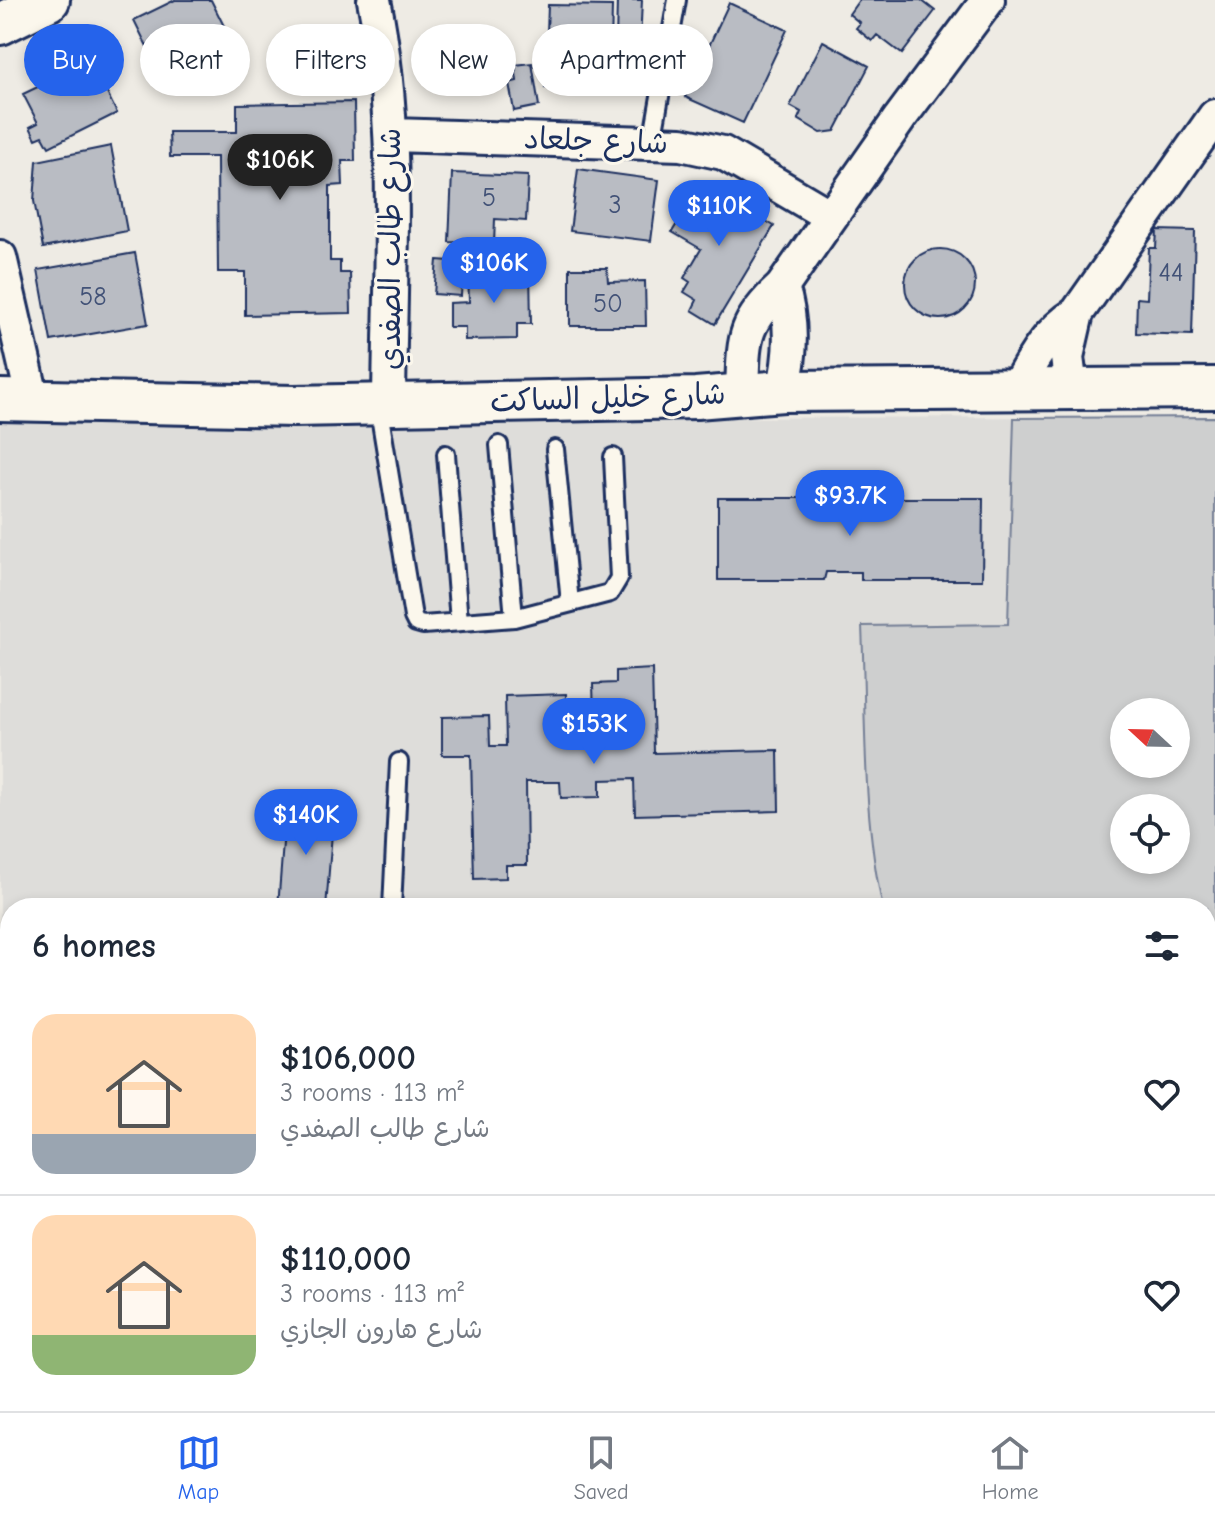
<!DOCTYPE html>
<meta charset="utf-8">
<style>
:root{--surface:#fff;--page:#f2f2f3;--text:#1f2937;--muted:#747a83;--line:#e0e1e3;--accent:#2563eb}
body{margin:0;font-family:"Comic Neue","Playpen Sans Arabic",sans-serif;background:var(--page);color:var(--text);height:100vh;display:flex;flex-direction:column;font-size:30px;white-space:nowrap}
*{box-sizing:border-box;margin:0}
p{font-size:26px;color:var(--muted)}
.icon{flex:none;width:44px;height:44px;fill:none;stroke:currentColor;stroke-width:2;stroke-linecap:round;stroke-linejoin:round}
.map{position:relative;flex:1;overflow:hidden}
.panel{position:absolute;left:0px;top:898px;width:1216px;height:514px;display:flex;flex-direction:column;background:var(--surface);border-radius:32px 32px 0 0;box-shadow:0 4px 12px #0003}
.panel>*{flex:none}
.guide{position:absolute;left:24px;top:24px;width:800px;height:72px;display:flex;gap:16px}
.needle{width:52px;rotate:292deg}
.fabs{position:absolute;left:1110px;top:698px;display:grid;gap:16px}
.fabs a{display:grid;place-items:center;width:80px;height:80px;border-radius:50%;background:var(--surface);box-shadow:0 4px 12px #0003;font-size:40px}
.price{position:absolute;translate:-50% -68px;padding:0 18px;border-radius:28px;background:var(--accent);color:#fff;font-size:26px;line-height:52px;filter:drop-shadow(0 2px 4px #0008)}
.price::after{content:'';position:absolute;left:50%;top:48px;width:24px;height:18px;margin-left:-12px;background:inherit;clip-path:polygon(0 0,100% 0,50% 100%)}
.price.current{background:#222;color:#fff}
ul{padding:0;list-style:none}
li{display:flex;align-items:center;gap:24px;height:200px;padding:0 32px}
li+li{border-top:2px solid var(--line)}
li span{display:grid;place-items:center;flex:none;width:224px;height:160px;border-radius:24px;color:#555}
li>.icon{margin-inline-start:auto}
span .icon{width:96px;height:96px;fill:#fffc;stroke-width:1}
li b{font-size:34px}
h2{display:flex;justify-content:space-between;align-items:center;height:96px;padding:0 32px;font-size:34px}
.chip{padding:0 28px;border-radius:36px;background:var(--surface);box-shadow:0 4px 12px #0003;font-size:28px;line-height:72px}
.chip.current{background:var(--accent);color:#fff}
.dock{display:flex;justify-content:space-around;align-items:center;height:112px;border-top:2px solid var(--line);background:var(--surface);font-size:22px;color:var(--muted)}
.dock a{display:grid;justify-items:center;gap:4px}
.dock .current{color:var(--accent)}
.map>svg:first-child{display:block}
.built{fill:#deddda;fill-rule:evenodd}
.green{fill:#cecfcf;stroke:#747f96;stroke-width:2;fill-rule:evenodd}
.building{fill:#b9bcc3;stroke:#1b2f5e;stroke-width:2}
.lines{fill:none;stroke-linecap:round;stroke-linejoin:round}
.service-casing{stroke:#1b2f5e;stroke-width:22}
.minor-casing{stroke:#1b2f5e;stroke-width:38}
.tertiary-casing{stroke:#1b2f5e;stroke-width:46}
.service{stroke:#fbf7ec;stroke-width:16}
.minor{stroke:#fbf7ec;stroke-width:32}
.tertiary{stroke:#fbf7ec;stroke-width:40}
.labels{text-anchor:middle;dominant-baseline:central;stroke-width:6;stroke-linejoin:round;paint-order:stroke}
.number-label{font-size:26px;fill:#425277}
.street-label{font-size:30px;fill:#1b2f5e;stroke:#fbf7ec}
</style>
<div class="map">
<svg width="1215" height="1411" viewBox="0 0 1215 1411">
<rect width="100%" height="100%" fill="#eeebe4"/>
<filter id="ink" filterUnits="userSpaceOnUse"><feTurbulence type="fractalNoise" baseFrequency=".0125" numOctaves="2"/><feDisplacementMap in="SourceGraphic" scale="16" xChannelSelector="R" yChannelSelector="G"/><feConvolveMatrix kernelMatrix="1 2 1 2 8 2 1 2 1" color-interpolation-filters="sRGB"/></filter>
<g filter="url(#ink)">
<!-- built -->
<path class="built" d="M1215,417V1411H0V419ZM1124,712H1176V764H1124ZM1124,808H1176V860H1124ZM10,908H1206V1402H10Z"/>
<!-- green -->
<path class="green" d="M1215,417V944H1206V908H883C862,817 866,719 862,626L1008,624L1014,418ZM1124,712H1176V764H1124ZM1124,808H1176V860H1124Z"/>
<!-- building -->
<path class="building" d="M175,0H211L233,44L201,60L206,71L168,89L134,20Z
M617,0H642L640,44H616Z
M859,0H921L935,11L902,54L877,35L872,41L856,28L860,23L849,14Z
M729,3L787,30L743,123L685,97Z
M548,5L612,6L610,90L545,88Z
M494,32L495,42L502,41L505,75L490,76L491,88L472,89V85L448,86L444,35Z
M823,41L869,66L835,131L821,133L798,119L801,112L790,106Z
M103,59L111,76L101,81L117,113L49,147L43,136L36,139L30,127L38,123L23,94L44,84L41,78L78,60L82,69Z
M532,63L539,106L514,111L509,83L517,81L515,65Z
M354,102L355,161H342L343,185L330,186V261H340V273H350L351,313L245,315V272H218L217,157H170L169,132H237V104Z
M111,146L127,231L43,248L34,201L37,161Z
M578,169L659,180L651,241L570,231Z
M452,173L528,176L526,221L495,219L494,244L449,242Z
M702,183L774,226L715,324L692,310L697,300L684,292L690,282L684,278L701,249L672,232Z
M1157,230L1195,231L1192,335L1136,333L1137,298L1147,299L1149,248H1156Z
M905 284a35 35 0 1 1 70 0a35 35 0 1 1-70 0Z
M135,253L148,324L51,341L38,270Z
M437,260L463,262L461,296L434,294Z
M570,268H607L608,282L645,281L646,326H570Z
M530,270L531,324H517V339L465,340V327H449V303L469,302L468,271Z
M718,498H983L982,580H861V572H826L824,580H718Z
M652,669L654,753L778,750L779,811L635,815L634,779L600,780V797L561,798L560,782H526L527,865H506V878L474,879L471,755H442V717L489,716L490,746H506L505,696L566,694V714H594L593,684L616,683V671Z
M286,804L334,808L326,908L278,907Z
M249,1402H278L277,1411H249Z
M366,1402H518V1411H366Z
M721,1402H921V1404L971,1405V1411H721Z"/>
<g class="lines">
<!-- service casing -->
<g class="service-casing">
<path id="service" d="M652,142L677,0
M378,404L413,617L416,623L423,625L514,618L610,593L619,578L613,457
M499,445L514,618
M555,449L570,603
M446,454L459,622
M392,908L399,762
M71,1411L112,1406L151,1411
M351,1411V1402"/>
</g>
<!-- minor casing -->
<g class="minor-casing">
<path id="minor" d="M374,0C401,132 390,269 389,403
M392,135L681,144L723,153L830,216
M0,257L33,401
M782,287C793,320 791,358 783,391
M1071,388L1067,357L1077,313L1215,116
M1016,389C1033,358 1047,332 1077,313
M742,393C744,340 741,324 782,287L900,118L988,0
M0,968L10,947
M1206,983H1215
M1206,1041L1215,1008
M213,1411L215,1402
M1098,1411L1100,1402"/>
</g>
<!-- tertiary casing -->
<g class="tertiary-casing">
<path id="tertiary" d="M0,24L49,0
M0,400L294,406L696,398L783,391L1215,388"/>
</g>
<!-- service -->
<use href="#service" class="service"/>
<!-- minor -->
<use href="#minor" class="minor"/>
<!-- tertiary -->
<use href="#tertiary" class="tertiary"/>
</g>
</g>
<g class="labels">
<!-- number labels -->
<g class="number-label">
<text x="489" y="198">5</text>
<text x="615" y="205">3</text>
<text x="1171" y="273">44</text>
<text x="93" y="297">58</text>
<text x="608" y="304">50</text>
</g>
<!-- street labels -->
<g class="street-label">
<text transform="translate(596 141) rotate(2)">شارع جلعاد</text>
<text transform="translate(390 249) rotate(-90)">شارع طالب الصفدي</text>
<text transform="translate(608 398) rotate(-2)">شارع خليل الساكت</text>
</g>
</g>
</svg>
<div class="fabs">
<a><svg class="needle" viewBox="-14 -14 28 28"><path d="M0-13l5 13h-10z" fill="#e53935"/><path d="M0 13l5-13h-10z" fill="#747a83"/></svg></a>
<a><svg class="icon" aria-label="locate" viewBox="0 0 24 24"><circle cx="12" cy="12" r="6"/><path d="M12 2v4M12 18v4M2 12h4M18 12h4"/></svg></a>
</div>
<b class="price current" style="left:280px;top:202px">$106K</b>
<b class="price" style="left:719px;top:248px">$110K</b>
<b class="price" style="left:494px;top:305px">$106K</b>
<b class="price" style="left:850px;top:538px">$93.7K</b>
<b class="price" style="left:594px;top:766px">$153K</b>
<b class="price" style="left:306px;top:857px">$140K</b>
<div class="guide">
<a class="chip current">Buy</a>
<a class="chip">Rent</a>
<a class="chip">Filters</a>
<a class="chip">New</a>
<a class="chip">Apartment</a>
</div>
<section class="panel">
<h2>6 homes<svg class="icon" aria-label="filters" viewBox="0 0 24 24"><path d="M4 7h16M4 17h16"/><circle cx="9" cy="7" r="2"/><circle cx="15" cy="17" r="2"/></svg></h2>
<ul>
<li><span style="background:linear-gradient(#ffd9b3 75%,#9aa5b1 0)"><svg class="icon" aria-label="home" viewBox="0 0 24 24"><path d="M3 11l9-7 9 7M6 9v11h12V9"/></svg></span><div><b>$106,000</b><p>3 rooms · 113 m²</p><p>شارع طالب الصفدي</p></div><svg class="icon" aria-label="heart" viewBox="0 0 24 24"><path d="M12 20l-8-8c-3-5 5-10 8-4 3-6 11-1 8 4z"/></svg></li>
<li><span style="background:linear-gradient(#ffd9b3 75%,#8fb573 0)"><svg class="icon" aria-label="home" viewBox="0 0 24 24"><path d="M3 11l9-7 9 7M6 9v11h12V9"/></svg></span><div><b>$110,000</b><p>3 rooms · 113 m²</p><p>شارع هارون الجازي</p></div><svg class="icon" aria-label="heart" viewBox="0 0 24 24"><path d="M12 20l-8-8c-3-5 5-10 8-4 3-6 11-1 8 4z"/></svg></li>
</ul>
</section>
</div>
<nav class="dock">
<a class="current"><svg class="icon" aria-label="map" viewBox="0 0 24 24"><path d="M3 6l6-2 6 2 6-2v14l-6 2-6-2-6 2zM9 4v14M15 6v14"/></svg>Map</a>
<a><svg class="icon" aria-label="saved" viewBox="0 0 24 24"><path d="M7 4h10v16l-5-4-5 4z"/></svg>Saved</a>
<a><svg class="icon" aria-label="home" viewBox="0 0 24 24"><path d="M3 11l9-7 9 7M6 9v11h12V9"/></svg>Home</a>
</nav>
